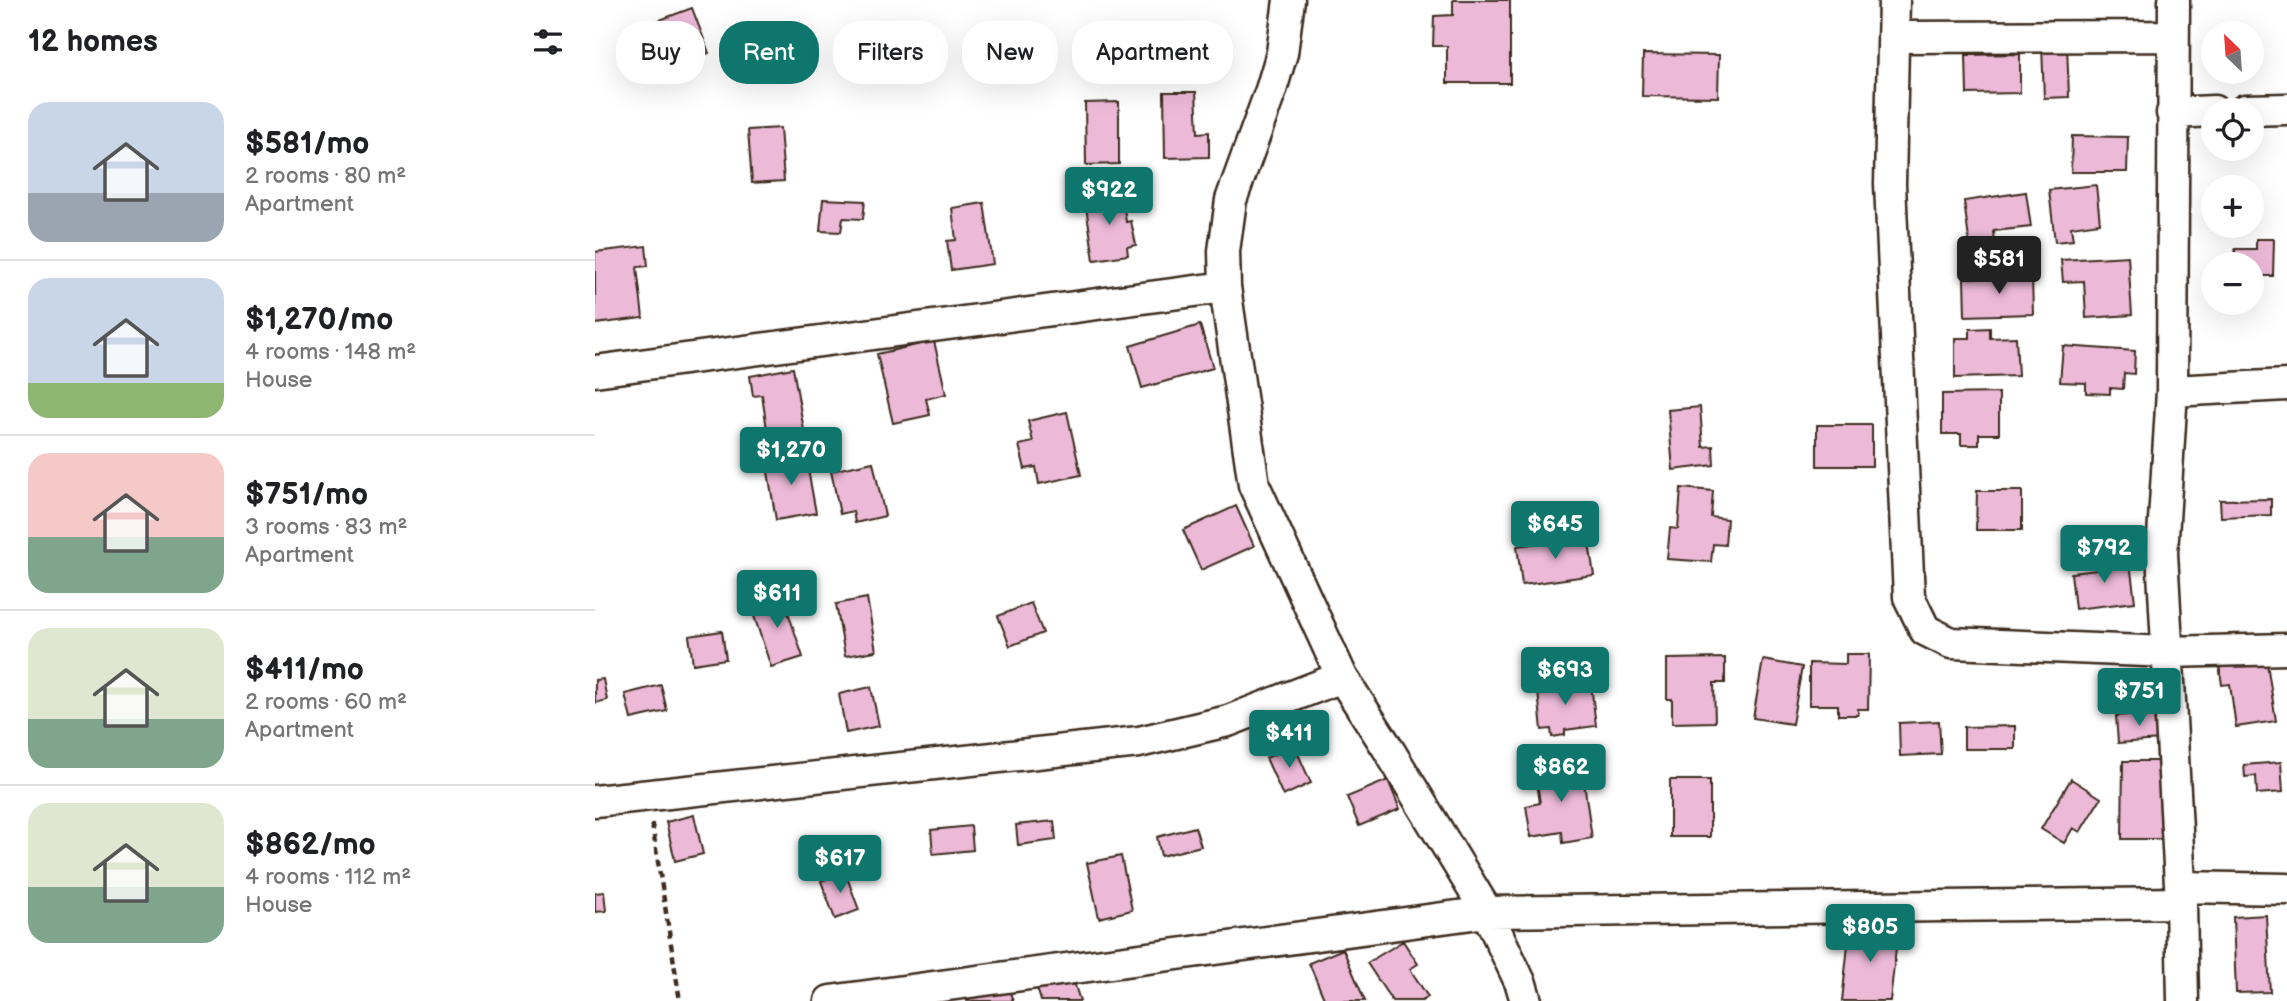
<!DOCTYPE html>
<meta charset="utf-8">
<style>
:root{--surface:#fff;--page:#f2f2f2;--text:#202124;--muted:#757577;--line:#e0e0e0;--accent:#0f766e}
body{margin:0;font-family:"Balsamiq Sans",sans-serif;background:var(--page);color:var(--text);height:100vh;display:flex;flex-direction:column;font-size:26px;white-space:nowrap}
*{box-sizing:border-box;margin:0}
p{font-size:23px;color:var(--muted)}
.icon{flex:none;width:38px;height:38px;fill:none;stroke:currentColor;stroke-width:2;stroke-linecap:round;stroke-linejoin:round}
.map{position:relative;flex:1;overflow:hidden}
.details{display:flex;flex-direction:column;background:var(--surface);width:595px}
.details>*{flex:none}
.hud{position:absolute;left:21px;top:21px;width:665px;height:63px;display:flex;gap:14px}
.needle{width:46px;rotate:335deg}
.fabs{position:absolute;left:1606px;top:21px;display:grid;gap:14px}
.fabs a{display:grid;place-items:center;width:63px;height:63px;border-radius:50%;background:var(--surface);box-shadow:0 7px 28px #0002;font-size:35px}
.price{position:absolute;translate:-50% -60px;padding:0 16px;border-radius:7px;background:var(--accent);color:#fff;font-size:23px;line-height:46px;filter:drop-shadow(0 2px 4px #0008)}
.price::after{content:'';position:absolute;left:50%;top:42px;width:21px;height:16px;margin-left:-10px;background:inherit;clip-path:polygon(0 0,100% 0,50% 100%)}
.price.current{background:#222;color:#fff}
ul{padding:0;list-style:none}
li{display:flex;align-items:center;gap:21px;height:175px;padding:0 28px}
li+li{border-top:2px solid var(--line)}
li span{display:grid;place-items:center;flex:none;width:196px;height:140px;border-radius:21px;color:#555}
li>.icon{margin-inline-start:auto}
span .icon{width:84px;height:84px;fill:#fffc;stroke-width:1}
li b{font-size:30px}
h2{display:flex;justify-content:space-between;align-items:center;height:84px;padding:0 28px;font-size:30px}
.chip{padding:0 24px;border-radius:28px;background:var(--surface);box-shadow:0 7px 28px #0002;font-size:24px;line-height:63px}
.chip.current{background:var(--accent);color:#fff}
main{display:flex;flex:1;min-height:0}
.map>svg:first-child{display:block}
.building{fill:#ecb9d7;stroke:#3b2a1e;stroke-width:2}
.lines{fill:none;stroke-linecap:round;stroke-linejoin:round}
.minor-casing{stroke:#3b2a1e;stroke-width:35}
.path{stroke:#3b2a1e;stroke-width:4.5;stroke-dasharray:7 5;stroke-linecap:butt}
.minor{stroke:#fff;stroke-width:30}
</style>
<main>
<section class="details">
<h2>12 homes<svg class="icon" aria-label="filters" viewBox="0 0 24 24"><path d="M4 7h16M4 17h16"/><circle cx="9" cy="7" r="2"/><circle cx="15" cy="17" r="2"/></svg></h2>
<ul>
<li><span style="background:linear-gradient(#c9d6e8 65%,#9aa5b1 0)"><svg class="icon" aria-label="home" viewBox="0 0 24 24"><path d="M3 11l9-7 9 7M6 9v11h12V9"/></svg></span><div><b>$581/mo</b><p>2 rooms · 80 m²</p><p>Apartment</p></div></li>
<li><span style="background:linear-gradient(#c9d6e8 75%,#8fb573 0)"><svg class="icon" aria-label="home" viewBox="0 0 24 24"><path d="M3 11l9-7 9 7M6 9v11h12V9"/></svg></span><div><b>$1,270/mo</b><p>4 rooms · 148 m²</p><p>House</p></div></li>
<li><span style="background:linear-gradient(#f6c9c9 60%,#7fa58c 0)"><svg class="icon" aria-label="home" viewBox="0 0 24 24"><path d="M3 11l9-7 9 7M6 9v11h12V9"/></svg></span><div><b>$751/mo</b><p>3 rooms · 83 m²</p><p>Apartment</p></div></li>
<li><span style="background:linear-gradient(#dfe7d0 65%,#7fa58c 0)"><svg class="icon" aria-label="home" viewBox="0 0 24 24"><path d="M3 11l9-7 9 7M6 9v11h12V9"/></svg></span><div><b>$411/mo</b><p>2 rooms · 60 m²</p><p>Apartment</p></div></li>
<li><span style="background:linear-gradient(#dfe7d0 60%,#7fa58c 0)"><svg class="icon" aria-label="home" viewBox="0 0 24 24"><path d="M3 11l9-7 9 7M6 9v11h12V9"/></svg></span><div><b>$862/mo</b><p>4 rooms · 112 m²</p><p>House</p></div></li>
</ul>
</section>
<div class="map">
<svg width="1692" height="1001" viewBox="0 0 1692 1001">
<rect width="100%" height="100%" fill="#fff"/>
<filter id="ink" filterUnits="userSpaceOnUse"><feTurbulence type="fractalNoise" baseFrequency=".0143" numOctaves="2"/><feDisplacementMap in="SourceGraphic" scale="14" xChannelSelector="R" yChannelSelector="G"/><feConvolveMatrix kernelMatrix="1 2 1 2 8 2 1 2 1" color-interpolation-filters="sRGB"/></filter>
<g filter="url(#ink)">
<!-- building -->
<path class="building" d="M858,0H915V83H852V46H838L839,16L858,15Z
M97,8L114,53L84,64L86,70L70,76L51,25Z
M1472,45L1474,97L1449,98L1447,46Z
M1048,54L1124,55L1123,97L1047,96Z
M1425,54V93L1372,94L1371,55Z
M569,92H601L603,133L614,132V157L570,158Z
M524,102V164L491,165L490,103Z
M185,128L189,181L157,183L153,130Z
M1477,136L1533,137L1532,172H1476Z
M1501,185L1505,223L1476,227L1478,240L1460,242L1454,190Z
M1431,192L1436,227L1399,231L1400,244L1375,248L1369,201Z
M527,194L531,222L536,221L541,245L532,247L533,255L499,260L490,200Z
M228,199L270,201L268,219L248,218L246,232L225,231Z
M389,203L398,264L356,270L352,241L361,240L357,208Z
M1661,239H1679L1678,276H1657V264H1640V249H1661Z
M51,246L53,266L42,267L48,318L0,324V252Z
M1533,256L1537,315L1491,318L1489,281L1468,282L1466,260Z
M1437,276L1438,314L1370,316L1369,278Z
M605,325L618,368L547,388L535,346Z
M1395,328V338L1421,337L1423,376L1360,378V338H1375V329Z
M339,341L351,394L331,399L335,415L298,423L282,354Z
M1468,346L1540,351L1539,374L1529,373L1528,389L1515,388V394L1491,393V383L1465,382Z
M198,368L210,436L174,443L167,395L158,396L155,376Z
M1404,393V434H1384V445H1366V434H1347V394Z
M1105,407L1108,447L1118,446L1119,465L1078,470L1073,410Z
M472,412L486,475L444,484L441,467L430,469L424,445L438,442L433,421Z
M1222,425H1277V466H1222Z
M210,453L221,513L181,520L171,460Z
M278,462L290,516L260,523L258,511L245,514L236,471Z
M1086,488L1118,491L1116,517L1132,519L1130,545L1118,544L1116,562L1072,559L1075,528L1083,529Z
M1382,491H1427V530H1381Z
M1676,499V515L1626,517L1625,500Z
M641,506L659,546L606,570L588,530Z
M993,536L999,575L927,585L922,546Z
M1534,555L1540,602L1480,609L1476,573L1517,568L1516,556Z
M187,594L208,657L176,667L155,604Z
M272,598L281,651L250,656L241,604Z
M436,603L448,633L415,646L403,616Z
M127,631L131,659L98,664L94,636Z
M1251,654H1274L1273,709H1263V715H1243V705H1214V663L1251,664Z
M1671,657L1681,721L1641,727L1635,684L1627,685L1624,664Z
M1130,658V683H1119L1120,722L1077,723V699H1072V659Z
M1168,660L1207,667L1197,724L1158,718Z
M8,679L12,700L0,703V680Z
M965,679L966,688L996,684L1001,726L970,730V735L957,737L956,729L947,730L942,682Z
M66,685L72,711L36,719L30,694Z
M276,687L284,726L251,733L244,694Z
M1564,712L1566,740L1523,743L1521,716Z
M1344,721L1346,754L1305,756L1304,723Z
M1420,726V749H1369V727Z
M699,745L716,783L688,796L671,758Z
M1528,761H1571L1566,792V839H1527Z
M986,762L997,838L968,843L967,832L936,837L931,806L945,803L940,769Z
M1686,762L1688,792L1662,794L1661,776L1650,777L1649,765Z
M1476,779L1506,798L1485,832L1478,828L1469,843L1446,829Z
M793,780L805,809L764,826L752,797Z
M1075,780H1115V837H1075Z
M99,815L108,854L80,861L71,822Z
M459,821L461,840L423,845L421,825Z
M376,826L378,850L338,854L336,830Z
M600,827L606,846L566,856L562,837Z
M526,856L537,910L504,918L492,863Z
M250,872L264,910L240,919L226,881Z
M9,892L11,911L0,912V893Z
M1671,915L1675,992L1641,993L1638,917Z
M1255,926L1303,930L1295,1001H1247Z
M808,941L823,964L815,969L833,997L827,1001H797L772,963Z
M748,949L770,1001H730L714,963Z
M477,976L485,1001H446L442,988Z
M411,981L418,1001H372L370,996Z"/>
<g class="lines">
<!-- minor casing -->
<g class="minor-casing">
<path id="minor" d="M694,0L687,53L676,90L636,200L629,251L630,287L659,485L747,677L792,747L892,912L926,984L931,1001
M1299,0L1295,184L1314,597L1330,630L1356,643L1573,652L1692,649
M1579,0L1577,391L1567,553L1586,903L1588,1001
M1298,37L1578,36
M1650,110L1692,109
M1577,113L1619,111
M0,371L630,287
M1577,391L1692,385
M0,801L544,742L633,721L747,677
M1586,887L1692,889
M235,1001L892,912L1586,903"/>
</g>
<!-- path -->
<path class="path" d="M57,824L85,1001"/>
<!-- minor -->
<use href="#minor" class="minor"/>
</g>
</g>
</svg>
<div class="fabs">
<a><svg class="needle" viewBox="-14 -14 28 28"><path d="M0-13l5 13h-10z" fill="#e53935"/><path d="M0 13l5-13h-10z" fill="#757577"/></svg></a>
<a><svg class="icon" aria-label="locate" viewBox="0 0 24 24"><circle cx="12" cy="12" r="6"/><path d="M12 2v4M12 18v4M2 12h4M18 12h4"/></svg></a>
<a>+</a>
<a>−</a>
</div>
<b class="price" style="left:514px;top:227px">$922</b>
<b class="price current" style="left:1404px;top:296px">$581</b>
<b class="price" style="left:196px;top:487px">$1,270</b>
<b class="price" style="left:960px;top:561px">$645</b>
<b class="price" style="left:1509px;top:585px">$792</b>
<b class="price" style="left:182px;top:630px">$611</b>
<b class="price" style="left:970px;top:707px">$693</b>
<b class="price" style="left:1544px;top:728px">$751</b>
<b class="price" style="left:694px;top:770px">$411</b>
<b class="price" style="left:966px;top:804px">$862</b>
<b class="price" style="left:245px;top:895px">$617</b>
<b class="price" style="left:1275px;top:964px">$805</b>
<div class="hud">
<a class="chip">Buy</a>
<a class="chip current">Rent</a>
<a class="chip">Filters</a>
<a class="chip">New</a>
<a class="chip">Apartment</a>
</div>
</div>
</main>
